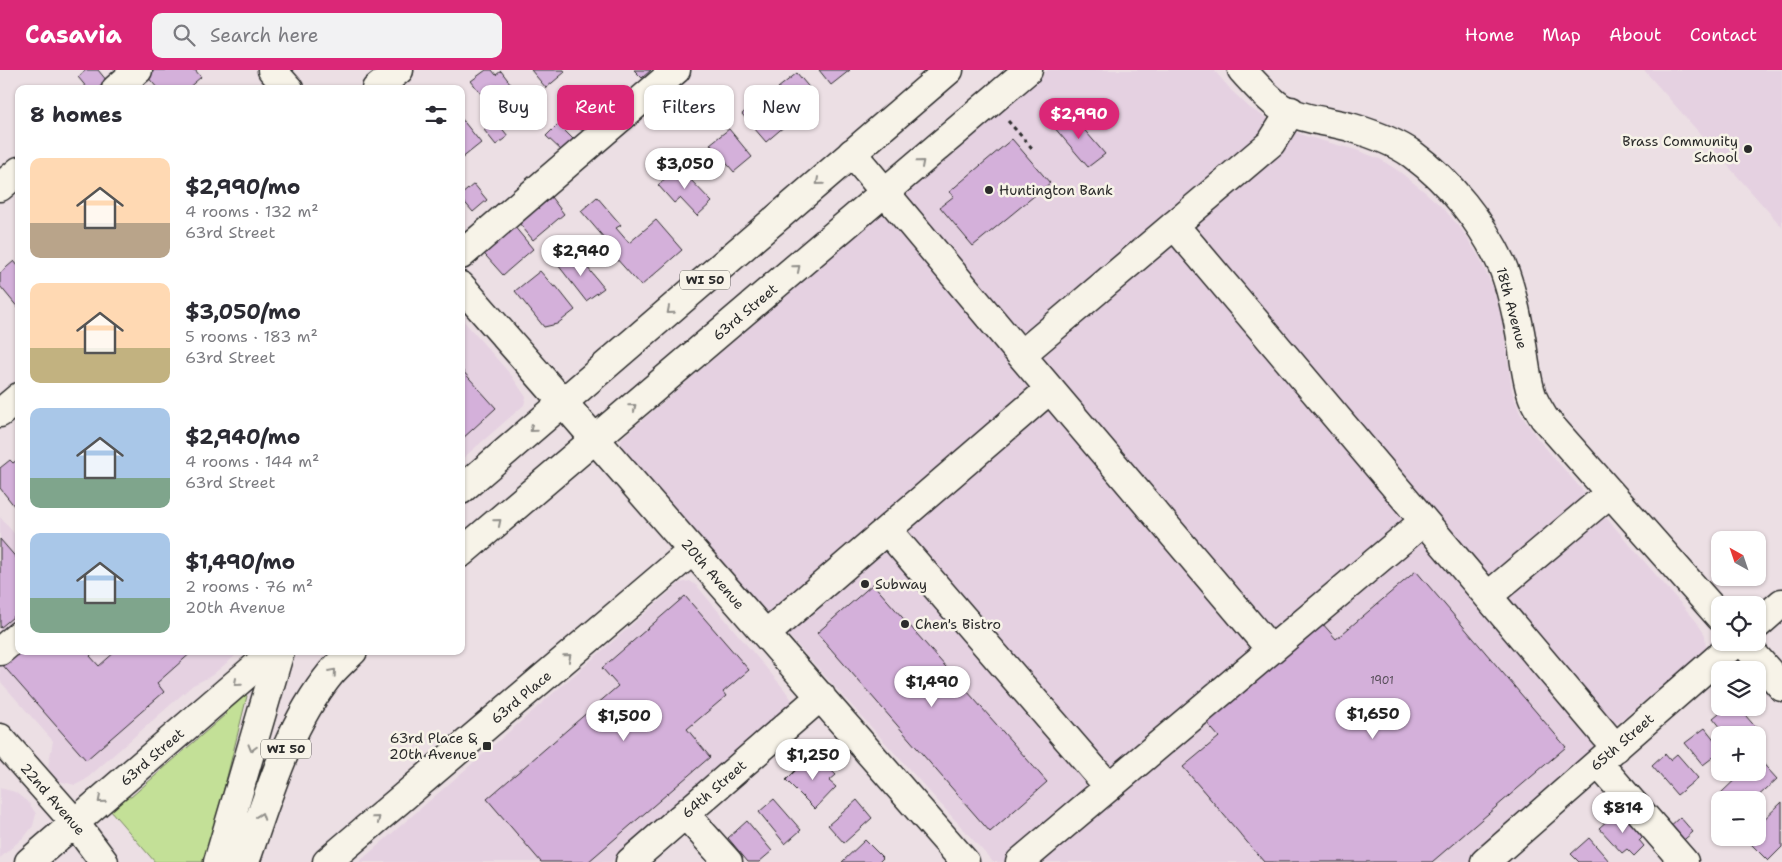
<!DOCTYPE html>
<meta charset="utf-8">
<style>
:root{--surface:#fff;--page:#f2f2f3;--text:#2b2b33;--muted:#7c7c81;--accent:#db2777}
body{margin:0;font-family:"Shantell Sans",sans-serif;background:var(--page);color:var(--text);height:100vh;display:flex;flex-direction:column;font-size:19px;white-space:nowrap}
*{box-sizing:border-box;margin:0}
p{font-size:16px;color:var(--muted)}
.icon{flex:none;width:28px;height:28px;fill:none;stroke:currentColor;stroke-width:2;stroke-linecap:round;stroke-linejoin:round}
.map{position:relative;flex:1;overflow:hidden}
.details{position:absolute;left:15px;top:15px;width:450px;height:570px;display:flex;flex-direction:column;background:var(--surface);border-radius:10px;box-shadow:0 1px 4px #0004}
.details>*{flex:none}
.hud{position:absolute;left:480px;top:15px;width:475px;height:45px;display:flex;gap:10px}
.needle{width:32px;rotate:320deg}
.buttons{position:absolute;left:1711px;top:461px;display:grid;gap:10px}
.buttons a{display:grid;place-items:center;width:55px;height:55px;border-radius:10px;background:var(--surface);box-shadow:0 1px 4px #0004;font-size:25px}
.price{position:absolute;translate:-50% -42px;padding:0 11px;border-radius:18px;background:#fff;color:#222;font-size:16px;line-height:32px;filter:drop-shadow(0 1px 2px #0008)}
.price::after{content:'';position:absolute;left:50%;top:30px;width:15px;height:11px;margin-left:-8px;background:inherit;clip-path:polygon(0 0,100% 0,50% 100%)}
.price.on{background:var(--accent);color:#fff}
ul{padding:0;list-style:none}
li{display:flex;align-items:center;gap:15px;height:125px;padding:0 15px}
li span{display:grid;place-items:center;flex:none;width:140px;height:100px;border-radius:10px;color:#555}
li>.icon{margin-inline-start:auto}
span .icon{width:60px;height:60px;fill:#fffc;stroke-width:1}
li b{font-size:21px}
h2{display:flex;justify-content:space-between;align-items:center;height:60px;padding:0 15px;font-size:21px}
.tag{padding:0 18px;border-radius:10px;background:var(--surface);box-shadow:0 1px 4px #0004;font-size:18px;line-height:45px}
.tag.on{background:var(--accent);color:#fff}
header{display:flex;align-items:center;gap:30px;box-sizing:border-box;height:70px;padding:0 25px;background:var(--accent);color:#fff}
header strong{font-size:24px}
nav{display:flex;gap:28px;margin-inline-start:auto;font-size:18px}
.search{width:350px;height:45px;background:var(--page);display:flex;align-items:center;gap:12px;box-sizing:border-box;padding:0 18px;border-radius:10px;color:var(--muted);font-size:19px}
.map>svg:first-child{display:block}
.built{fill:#e5d1e1}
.green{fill:#c3e097;stroke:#778661}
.building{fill:#d4b0da;stroke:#2b2b2b}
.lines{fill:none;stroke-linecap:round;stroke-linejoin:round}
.minor-casing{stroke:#2b2b2b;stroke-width:31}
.major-casing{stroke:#2b2b2b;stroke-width:31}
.path{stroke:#2b2b2b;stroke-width:3;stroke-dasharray:4 4;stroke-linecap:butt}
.minor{stroke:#f7f3e8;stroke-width:28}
.major{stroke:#f7f3e8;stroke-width:28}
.oneway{stroke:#918f8a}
.poi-dot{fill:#2b2b2b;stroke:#f7f3e8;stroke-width:2}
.labels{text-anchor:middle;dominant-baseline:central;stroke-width:5;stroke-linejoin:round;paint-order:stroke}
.number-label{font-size:11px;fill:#554c57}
.shield{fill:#f7f3e8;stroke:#686764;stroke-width:1}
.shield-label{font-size:12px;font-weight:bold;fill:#2b2b2b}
.poi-label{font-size:14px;fill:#2b2b2b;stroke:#f7f3e8;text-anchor:start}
.street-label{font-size:14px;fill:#2b2b2b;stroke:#f7f3e8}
</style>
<header>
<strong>Casavia</strong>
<div class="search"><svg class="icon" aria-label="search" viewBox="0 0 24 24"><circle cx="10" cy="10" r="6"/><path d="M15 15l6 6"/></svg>Search here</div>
<nav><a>Home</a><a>Map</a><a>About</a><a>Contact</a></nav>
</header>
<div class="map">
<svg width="1782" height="792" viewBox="0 0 1782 792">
<rect width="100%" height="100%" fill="#ecdfe4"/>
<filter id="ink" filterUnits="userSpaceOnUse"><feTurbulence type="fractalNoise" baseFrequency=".02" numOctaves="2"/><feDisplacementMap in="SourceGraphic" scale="10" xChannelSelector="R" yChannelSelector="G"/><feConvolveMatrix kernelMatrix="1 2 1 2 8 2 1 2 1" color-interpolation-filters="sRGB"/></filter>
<g filter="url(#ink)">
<!-- built -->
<path class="built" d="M1048,0H1214L1232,21L1250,38L1273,52L1305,66L1356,80L1380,89L1400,102L1425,122L1444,139L1462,160L1478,185L1491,213L1502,248L1512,321L1520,343L1537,368L1696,551L1705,565L1706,578L1699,586L1610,659L1621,673L1485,792H993L629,389L620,377L622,368L632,359Z
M1644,0H1782V157Z
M461,248L511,305L526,327L524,335L461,390Z
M0,447L19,469V581H241L211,606L193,615L85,710L75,715L59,711L51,702L48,697L53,671L0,611Z
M690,511L697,516L784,619L792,630V638L611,792H359L680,513Z
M0,718L15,722L29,733L36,744L33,756L26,765L0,788Z"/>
<!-- green -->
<path class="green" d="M241,621L247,626L206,792H155L110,740L124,726L131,727L226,644L225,635Z"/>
<!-- building -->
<path class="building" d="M86,0H98L107,11L97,19H88L78,7Z
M154,0H195L201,7L187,19H158L147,6Z
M486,0H492L496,5L501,1L516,21L517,19L524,28L499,47L471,11Z
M531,0H564L565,2L546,18Z
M634,0H651L642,8Z
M819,0H850L831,15Z
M797,3L817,27L799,43L778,18Z
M761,27L786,55L766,72L742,44Z
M1056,30L1062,38L1049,49L1043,41Z
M588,39L596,49L581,60L573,50Z
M1069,42L1105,84L1088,97L1053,56Z
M461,48L481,73L461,89Z
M496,51L508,66L496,75L484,60Z
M558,54L574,70L562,81L546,66Z
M729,59L752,87L734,102L710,74Z
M1012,69L1050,113L973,176L940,137L954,126L949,122Z
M682,93L692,103L688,107L712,132L697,146L680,128L674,133L658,115Z
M474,114L487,130L473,142L461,128V125Z
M551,127L564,144L533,170L519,153Z
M597,127L621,155L616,158L629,173L656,150L682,180L641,216L615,187L618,184L581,141Z
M509,150L533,179L503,205L478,177Z
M575,182L604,218L586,231L558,195Z
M14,191L19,197V239L0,216V203Z
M540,201L554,217L556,216L575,240L557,254L544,257L515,221Z
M461,299L496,338L461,370Z
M10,390L13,393L17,390L19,392V442L0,418V398Z
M0,469L19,491V542L0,558Z
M1416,501L1566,677L1432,792H1264L1183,697L1219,667L1206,652L1322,553L1336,569Z
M873,514L1047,712L990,762L817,563Z
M685,526L749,600L723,622L726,626L687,659L710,687L588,792H541L487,729L618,616L602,598Z
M19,581H95L90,586L99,596L116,581H193L157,613L164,622L86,690L0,592Z
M1725,638H1739L1758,660L1752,665H1727L1713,648Z
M1705,658L1720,677V682L1703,695L1685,673Z
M1665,684L1670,690L1677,684L1698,708L1677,725L1652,696Z
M817,687L836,705L829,711L836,717L815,739L786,710L808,688L812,692Z
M1758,689H1759L1777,709L1754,730H1727L1721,723L1743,702H1758Z
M774,729L801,760L785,774L759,742Z
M857,730L872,748L844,773L828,755Z
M1782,732V777L1768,791L1745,768H1758V755Z
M1619,740L1643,766L1639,770L1644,776L1634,786L1627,779L1622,783L1599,758Z
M1680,747L1693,762L1678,775L1666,760Z
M747,751L772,781L759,792H748L728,768Z
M1589,768L1610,792H1579L1571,784Z
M865,770L883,788L879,792H842Z"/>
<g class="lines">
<!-- minor casing -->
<g class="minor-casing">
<path id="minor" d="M272,0L289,19
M1242,0C1254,13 1266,27 1280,37C1302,50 1330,51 1353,58C1373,64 1395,72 1412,84C1450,112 1482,152 1502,195C1510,214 1515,237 1519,257C1524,279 1525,309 1533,328C1536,335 1540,341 1544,348L1720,547
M116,19L138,0
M376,19L399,0
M852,83L1021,285L1271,580
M0,117L19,101
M1174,155L1616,678
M461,185L676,0
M461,216L965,792
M1021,285L1271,73L1291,41
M0,343L19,327
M887,460L1109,717
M1488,526L1610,423
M1758,554L1782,533
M766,564L1050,319
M1743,572L1782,617
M0,581L19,565
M0,668L75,753L104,792
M1598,693L1684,792
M685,744L728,792
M29,792L274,581
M327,792L692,481
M630,792L821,626
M1020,792L1424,451
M1485,792L1736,572"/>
</g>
<!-- major casing -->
<g class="major-casing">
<path id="major" d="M461,420L949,0
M461,483L1028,0
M218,792L280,581
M245,792C268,727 287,657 331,603C338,595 346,588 353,581"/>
</g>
<!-- path -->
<path class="path" d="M1008,51L1032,78"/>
<!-- minor -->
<use href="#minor" class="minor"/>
<!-- major -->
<use href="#major" class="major"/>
</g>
<!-- one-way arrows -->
<defs><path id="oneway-chevron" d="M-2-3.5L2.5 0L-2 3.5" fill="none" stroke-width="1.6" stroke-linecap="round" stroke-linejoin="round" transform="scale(1.25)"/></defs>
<g class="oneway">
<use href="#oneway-chevron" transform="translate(921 93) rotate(-41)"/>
<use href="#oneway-chevron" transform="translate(819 112) rotate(139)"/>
<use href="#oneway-chevron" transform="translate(797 198) rotate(-40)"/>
<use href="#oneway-chevron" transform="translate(670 241) rotate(139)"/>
<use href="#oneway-chevron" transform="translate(633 337) rotate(-40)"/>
<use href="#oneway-chevron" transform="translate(533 359) rotate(139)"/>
<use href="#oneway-chevron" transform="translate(498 452) rotate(-40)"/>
<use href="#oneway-chevron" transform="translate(568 587) rotate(-40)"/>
<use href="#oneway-chevron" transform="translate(333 602) rotate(-49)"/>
<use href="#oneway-chevron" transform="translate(237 613) rotate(139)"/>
<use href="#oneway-chevron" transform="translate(252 678) rotate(106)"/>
<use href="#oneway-chevron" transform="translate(101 730) rotate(139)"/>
<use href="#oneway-chevron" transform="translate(261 746) rotate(-70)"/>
<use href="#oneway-chevron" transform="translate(377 749) rotate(-40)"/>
</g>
</g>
<!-- markers -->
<g class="poi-dot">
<circle cx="1748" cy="79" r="5"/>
<circle cx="989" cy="120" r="5"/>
<circle cx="865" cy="514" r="5"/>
<circle cx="905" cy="554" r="5"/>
<rect x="482" y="671" width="10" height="10" rx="2.5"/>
</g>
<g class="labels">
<!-- number labels -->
<g class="number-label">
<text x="1382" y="610">1901</text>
</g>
<!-- shield labels -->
<g class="shield">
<rect x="680" y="200.5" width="50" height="19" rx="4"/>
<rect x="261" y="669.5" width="50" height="19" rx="4"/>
</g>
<g class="shield-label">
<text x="705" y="210">WI 50</text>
<text x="286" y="679">WI 50</text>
</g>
<!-- poi labels -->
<g class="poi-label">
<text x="1738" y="71" text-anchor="end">Brass Community<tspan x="1738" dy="16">School</tspan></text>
<text x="999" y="120">Huntington Bank</text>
<text x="875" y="514">Subway</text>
<text x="915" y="554">Chen's Bistro</text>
<text x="477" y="668" text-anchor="end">63rd Place &amp;<tspan x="477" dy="16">20th Avenue</tspan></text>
</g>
<!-- street labels -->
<g class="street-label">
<text transform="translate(1512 238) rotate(75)">18th Avenue</text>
<text transform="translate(745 242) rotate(-40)">63rd Street</text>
<text transform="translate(713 504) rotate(49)">20th Avenue</text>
<text transform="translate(521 627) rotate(-40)">63rd Place</text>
<text transform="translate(1622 672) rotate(-41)">65th Street</text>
<text transform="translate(152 687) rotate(-41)">63rd Street</text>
<text transform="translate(714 719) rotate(-41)">64th Street</text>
<text transform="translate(53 729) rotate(49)">22nd Avenue</text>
</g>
</g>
</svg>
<div class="buttons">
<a><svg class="needle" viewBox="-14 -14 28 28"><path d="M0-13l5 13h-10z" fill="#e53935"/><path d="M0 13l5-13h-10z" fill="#7c7c81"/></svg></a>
<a><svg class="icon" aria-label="locate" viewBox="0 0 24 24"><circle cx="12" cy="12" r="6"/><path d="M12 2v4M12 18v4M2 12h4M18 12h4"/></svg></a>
<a><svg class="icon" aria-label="layers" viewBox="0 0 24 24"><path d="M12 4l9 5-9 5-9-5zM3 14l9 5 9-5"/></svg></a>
<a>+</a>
<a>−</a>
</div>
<b class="price on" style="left:1079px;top:70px">$2,990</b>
<b class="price" style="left:685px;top:120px">$3,050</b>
<b class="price" style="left:581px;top:207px">$2,940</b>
<b class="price" style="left:932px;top:638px">$1,490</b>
<b class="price" style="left:1373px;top:670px">$1,650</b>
<b class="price" style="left:624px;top:672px">$1,500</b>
<b class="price" style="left:813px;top:711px">$1,250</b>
<b class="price" style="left:1623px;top:764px">$814</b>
<div class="hud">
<a class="tag">Buy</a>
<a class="tag on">Rent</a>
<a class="tag">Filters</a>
<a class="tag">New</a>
</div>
<section class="details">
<h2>8 homes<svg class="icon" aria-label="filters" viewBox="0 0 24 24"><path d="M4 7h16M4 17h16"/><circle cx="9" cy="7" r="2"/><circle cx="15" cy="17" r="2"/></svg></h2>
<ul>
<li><span style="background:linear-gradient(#ffd9b3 65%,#b9a48a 0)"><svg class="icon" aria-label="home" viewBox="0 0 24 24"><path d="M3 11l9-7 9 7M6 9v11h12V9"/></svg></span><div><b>$2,990/mo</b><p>4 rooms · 132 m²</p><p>63rd Street</p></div></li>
<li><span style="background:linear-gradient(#ffd9b3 65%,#c2b280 0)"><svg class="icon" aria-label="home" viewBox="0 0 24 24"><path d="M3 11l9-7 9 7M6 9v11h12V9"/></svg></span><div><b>$3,050/mo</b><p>5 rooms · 183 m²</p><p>63rd Street</p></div></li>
<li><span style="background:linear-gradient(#a9c7e8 70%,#7fa58c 0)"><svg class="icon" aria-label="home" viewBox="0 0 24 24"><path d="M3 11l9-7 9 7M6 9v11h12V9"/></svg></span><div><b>$2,940/mo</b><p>4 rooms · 144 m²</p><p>63rd Street</p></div></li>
<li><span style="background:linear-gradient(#a9c7e8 65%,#7fa58c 0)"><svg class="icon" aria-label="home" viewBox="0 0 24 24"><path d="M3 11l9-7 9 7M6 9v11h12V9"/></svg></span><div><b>$1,490/mo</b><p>2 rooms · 76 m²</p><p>20th Avenue</p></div></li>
</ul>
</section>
</div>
